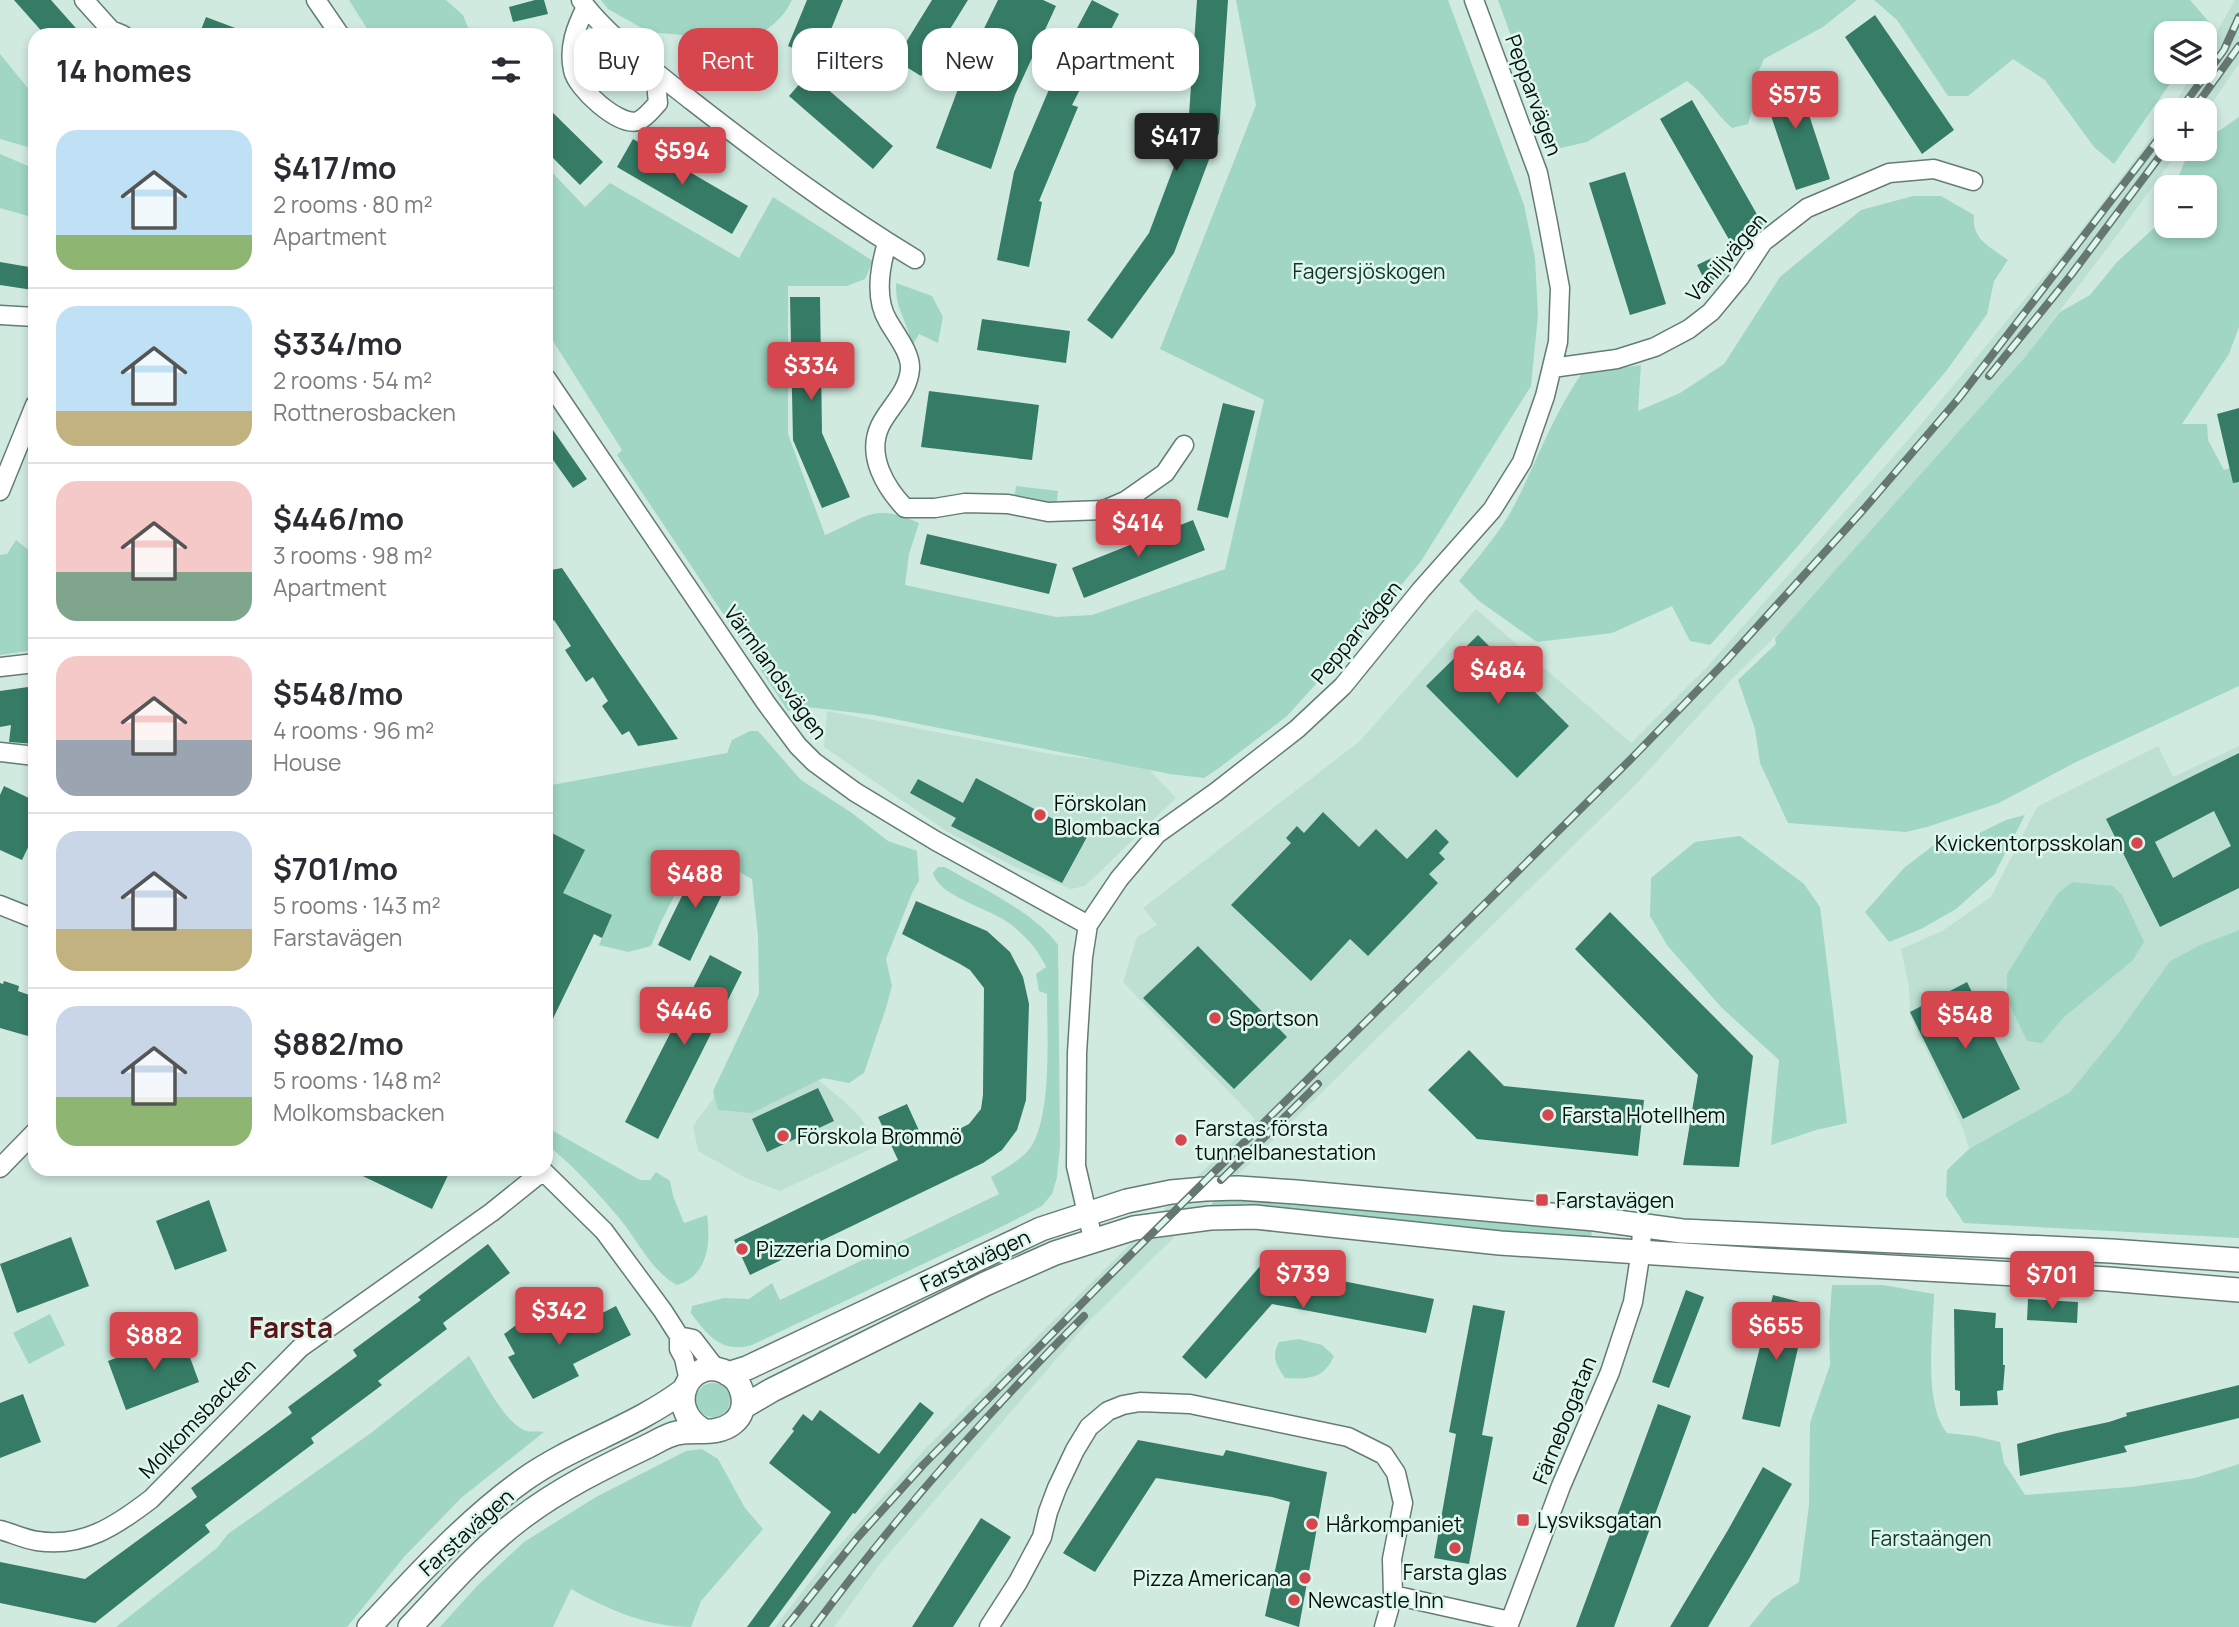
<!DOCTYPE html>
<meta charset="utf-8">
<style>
:root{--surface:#fff;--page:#f2f2f3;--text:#2b2b33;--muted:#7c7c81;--line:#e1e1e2;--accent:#d6464e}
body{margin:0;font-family:Manrope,sans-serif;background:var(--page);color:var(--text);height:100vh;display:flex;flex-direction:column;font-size:26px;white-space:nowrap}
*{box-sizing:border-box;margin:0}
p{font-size:23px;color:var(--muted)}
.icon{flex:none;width:38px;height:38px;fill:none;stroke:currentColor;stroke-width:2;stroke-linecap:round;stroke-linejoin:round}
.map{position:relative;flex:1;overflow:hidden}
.sheet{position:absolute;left:28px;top:28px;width:525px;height:1148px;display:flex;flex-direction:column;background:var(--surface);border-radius:21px;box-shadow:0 4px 10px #0003}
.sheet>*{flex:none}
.banner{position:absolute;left:574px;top:28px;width:665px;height:63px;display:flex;gap:14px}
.tools{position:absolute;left:2154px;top:21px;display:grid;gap:14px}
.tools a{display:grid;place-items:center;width:63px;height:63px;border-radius:14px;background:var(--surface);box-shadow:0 4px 10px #0003;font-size:35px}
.price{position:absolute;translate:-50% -60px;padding:0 16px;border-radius:7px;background:var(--accent);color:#fff;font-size:23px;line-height:46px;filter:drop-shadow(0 2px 4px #0008)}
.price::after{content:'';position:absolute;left:50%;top:42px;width:21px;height:16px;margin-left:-10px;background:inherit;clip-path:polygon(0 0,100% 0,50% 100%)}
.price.active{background:#222;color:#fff}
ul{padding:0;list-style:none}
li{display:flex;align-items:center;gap:21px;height:175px;padding:0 28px}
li+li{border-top:2px solid var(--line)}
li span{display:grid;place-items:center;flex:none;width:196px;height:140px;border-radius:21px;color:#555}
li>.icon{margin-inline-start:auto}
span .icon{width:84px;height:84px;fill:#fffc;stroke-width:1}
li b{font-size:30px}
h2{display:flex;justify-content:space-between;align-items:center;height:84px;padding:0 28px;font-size:30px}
.tag{padding:0 24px;border-radius:21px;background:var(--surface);box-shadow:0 4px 10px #0003;font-size:24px;line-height:63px}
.tag.active{background:var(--accent);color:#fff}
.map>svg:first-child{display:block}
.built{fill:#bee0d3}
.green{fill:#a0d6c3}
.building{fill:#357b66;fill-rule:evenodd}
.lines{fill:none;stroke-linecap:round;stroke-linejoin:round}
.minor-casing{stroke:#657c74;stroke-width:21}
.tertiary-casing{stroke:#657c74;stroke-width:26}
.minor{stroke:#fff;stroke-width:18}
.tertiary{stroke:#fff;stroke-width:23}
.rail-casing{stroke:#667771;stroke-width:8}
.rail{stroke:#def7ed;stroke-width:5;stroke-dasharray:16;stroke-linecap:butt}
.poi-dot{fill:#d6464e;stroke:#def7ed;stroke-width:2.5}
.labels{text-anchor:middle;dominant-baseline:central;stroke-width:5;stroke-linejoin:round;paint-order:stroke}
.street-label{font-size:21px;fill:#07100d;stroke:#def7ed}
.park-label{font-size:21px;fill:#13342a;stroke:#def7ed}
.poi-label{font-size:21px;fill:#07100d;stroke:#def7ed;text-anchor:start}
.district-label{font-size:28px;font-weight:bold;fill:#591419;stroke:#def7ed}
</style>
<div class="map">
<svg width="2239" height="1627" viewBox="0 0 2239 1627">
<rect width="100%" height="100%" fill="#d0eae0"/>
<!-- built -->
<path class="built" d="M2235,0H2239V64L2205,113V110H2171L2194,72H2205V52Z
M2166,118V149H2180L2115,238L2025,357L1798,614L1731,680L1637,783L1089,1321L880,1564L834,1627H775L830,1556L925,1449L1255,1119L1123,982L1137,937L1157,925L1143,908L1360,741L1476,609L1631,743L1707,667L1908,440L2077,236Z
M827,711L1056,755L1145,765L1176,798L1085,886L1071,889L1013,866L948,832L824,747Z
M2158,746L2173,777L2239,746V930L2200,945L2170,961L2119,1032L2070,1092L1969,1149L1963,1129L1910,1015L1909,987L1901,949L1942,931L1991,897L2037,807Z
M813,1076L845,1102L861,1118L877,1146L780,1191L746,1178L698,1151L693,1126L720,1089Z"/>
<!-- green -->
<path class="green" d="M349,0H446L463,15L471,35H371Z
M601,0H792C778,30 748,41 719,52L682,35L649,32L608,9Z
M1236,0H1448L1524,205L1535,258L1538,315L1531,386L1421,561L1362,633L1287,716L1219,768L1204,778L1170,774L874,715L807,707L788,711L617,455L622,450L546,330V166L585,207L610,183L739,258L773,197L873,261L865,279L847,286H788V434L825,535C866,518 873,502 919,523L909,554L905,585L1056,617L1092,615L1225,569L1264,400L1160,349L1256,105Z
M1498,0H1857L1823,27L1764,59L1753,83L1754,104L1748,124L1732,128C1715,113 1705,94 1687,81L1587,142L1556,149L1548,137Z
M1874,0H2190L2214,28L2205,39V33H2166V72H2178L2114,164L2094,147L2045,80L2013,59L1968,96H1948L1897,20Z
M0,54L35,97V149L0,139Z
M2239,117V327L2229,354L2182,424H2207L2208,440L2224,470L2239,465V686L2074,763L1999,803L1927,827L1906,832L1788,823L1760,763L1755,729L1738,680L1776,644L1775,638L2025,357L2060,312L2090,295L2117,262L2166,217V226H2205V187H2174L2185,161L2193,149H2205V136L2220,130Z
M0,154L35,169V218L0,208Z
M1913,196H1941L1974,215C1971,239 1990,247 2008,260L1994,281L1987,314L1947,370L1798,546L1710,645L1690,641L1672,606L1612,633L1537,642L1479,601L1459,581C1480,555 1504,528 1518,498C1539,455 1555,412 1582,373L1641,365L1638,411L1680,393L1724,364L1780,277L1861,210Z
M896,283L932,296L943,317L938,343L919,334L913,344C909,339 910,334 907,328C900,308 896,305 896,283Z
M1016,486L1058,491L1056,508L1014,503Z
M16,540L35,555V650L0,655V555L7,554Z
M750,731H758L801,780L852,813L888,841L917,851L919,881L912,893L886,959L892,986L886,1008L864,1073L849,1083L823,1078L752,1113L718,1110L713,1091L759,994L758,936L752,879L698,849L660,924L651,946L628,952L599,945L612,915L584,902L573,925L546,840V786L727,753L732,740Z
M2025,815L1994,875L1956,909L1921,929L1889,942L1865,912L1904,868L1943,838L1967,839L2006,820Z
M1740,836L1804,884L1820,907L1847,1123L1816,1130L1771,1145L1779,1060L1721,1007L1667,945L1650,916L1651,878L1695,842Z
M938,867H945C981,888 1034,912 1058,945L1060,1145L1057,1177L1052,1194L1042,1206L999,1228L752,1345C722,1354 707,1335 691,1313L692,1306L724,1298L749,1299L772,1283L780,1300L999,1194L991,1177C1003,1170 1017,1162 1027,1152C1053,1124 1047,1033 1047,994L1039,991L1036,974L1046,967C1038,949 1023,933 1006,921C987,908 939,896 933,873Z
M2072,882L2113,886L2122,895L2144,942L2133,960L2063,1018L2042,1043L2027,1041L2007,999V974L2058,893Z
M2239,930V1238L1964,1223L1946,1196L1947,1170L1969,1149L2070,1092L2119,1032L2170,961L2200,945Z
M546,1127L640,1180H650L656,1172L670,1181L673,1196L684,1223L707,1215C711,1242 708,1276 677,1285C652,1272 638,1241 620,1219C598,1193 573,1165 546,1144Z
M1216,1198L1592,1228L1591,1239L1210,1206Z
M1832,1285H1883L1934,1294C1933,1333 1923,1403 1947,1433L1975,1436L2000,1442L2004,1463L2025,1495L2130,1487L2195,1478L2239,1464V1627H1749L1772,1599L1799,1582L1809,1505L1810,1423L1830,1365L1829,1326Z
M50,1314L65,1345L29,1364L13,1333Z
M1299,1339L1322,1345L1334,1356C1323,1380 1308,1379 1285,1378C1276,1365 1271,1356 1279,1342Z
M469,1356C482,1376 504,1424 527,1431C532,1432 539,1431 544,1432L461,1498L404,1557L347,1627H116L217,1548L228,1534L371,1433Z
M696 1400a17 17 0 1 1 34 0a17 17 0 1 1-34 0Z
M702,1449L718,1459L745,1508L763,1529L701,1601L691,1627C648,1627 609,1610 571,1589L553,1627H440L477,1586L524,1542L596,1497L686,1451Z"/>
<!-- building -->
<path class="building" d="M14,0H51L82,35H45Z
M535,0H544L548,14L513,22L509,7Z
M807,0H843L819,59L788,46Z
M932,0H968L921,76L895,60Z
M998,0H1043L1056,6L1015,95L991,169L936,148L970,57Z
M1092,0L1119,14L1072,105L1078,107L1039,201L1042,202L1029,267L997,260L1014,172L1067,47Z
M1197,0H1228L1219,133L1174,253L1112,339L1087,320L1149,233L1188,129Z
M1875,15L1954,130L1922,154L1845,37Z
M206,17L251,34L250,35H199Z
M1795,72L1830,179L1796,190L1760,83Z
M809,73L893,146L873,169L789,96Z
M1692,100L1763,225L1731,243L1660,119Z
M546,106L603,162L580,185L546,151Z
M633,139L748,206L732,234L617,167Z
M1625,172L1666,304L1630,315L1589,183Z
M1716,256L1725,275L1706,283L1697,265Z
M0,262L35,268L33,290L0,285Z
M790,297H820L822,433L850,497L822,508L793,440Z
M982,319L1070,331L1066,363L977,350Z
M929,391L1039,405L1032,460L921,447Z
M1223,403L1255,411L1228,518L1197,510Z
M2239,408V482L2233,483L2217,414Z
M546,420L587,479L573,488L546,450Z
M1193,520L1205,550L1084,598L1072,568Z
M927,534L1057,564L1049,594L920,564Z
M562,568L615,647L678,739L638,746L629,731L622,735L602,706L608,701L593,677L586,682L565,650L571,646L554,620L546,626V571Z
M1478,635L1569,726L1517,778L1426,686Z
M35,686V744L9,742L11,725L0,727V691Z
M2239,753V888L2160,927L2106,819ZM2214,811L2231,846L2173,878L2155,842Z
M976,778L1087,837L1062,883L951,826L956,818L910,793L918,779L963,803Z
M4,786L35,801V833L22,860L0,850V795Z
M1323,812L1359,847L1376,829L1407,859L1436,829L1449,842L1439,853L1445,859L1429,874L1438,883L1368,956L1350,939L1311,981L1231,905L1291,843L1286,838L1297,826L1304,833Z
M546,830L585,850L563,893L612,915L602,938L594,934L546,1033Z
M700,859L732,874L690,961L658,945Z
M916,901L987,931L1010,952L1023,977L1029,1004L1026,1100L1017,1130L1002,1150L983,1163L750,1275L734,1240L898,1160L878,1117L907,1104L926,1146L969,1124L981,1109L983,1095L984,988L970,970L960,964L902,934Z
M1610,912L1753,1056L1739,1167L1683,1165L1698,1075L1575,949Z
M1198,946L1287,1037L1234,1089L1143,998Z
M710,955L742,972L658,1139L625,1122Z
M4,981L19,986L18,991L35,997V1038L0,1028V983L3,984Z
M1967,982L2020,1089L1963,1119L1910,1012Z
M1469,1050L1504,1086L1644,1100L1638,1156L1477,1139L1428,1090Z
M818,1088L834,1121L767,1152L752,1119Z
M348,1169H451L432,1209Z
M209,1200L227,1251L175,1270L156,1221Z
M71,1237L89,1286L17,1313L0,1264Z
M488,1244L510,1273L443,1323L447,1329L378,1381L382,1385L311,1438L314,1443L205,1525L210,1532L95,1623L0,1603V1562L85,1579L197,1497L191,1488L292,1413L288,1407L357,1356L353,1350L421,1300L418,1297Z
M1261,1265L1434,1299L1426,1333L1272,1304L1206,1379L1182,1357Z
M1686,1290L1704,1297L1669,1388L1652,1382Z
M1773,1295L1808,1304L1780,1427L1742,1419Z
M2028,1299L2078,1302L2077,1323L2027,1320Z
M544,1305L559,1335L616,1306L631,1335L573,1364L579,1376L533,1399L508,1357L515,1354L504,1334Z
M1473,1305L1505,1311L1482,1435L1493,1437L1469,1564L1434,1558L1456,1434L1449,1432Z
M1954,1309L1996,1313L1995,1328H2003V1365H2005L2003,1390L1997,1391L1998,1405L1960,1406V1391L1955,1390Z
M181,1333L199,1382L126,1410L108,1361Z
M2239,1385V1418L2124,1446L2127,1452L2020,1476L2017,1444L2057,1433L2109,1422L2127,1416L2126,1413Z
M23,1394L41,1442L0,1458V1403Z
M920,1402L934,1413L855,1514L853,1513L769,1627H747L831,1512L769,1463L794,1431L792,1429L803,1414L812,1421L820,1410L879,1454Z
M1658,1404L1691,1416L1614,1627H1576Z
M1138,1440L1223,1456L1226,1450L1327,1472L1299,1627L1265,1616L1290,1502L1272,1497L1156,1478L1095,1572L1063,1553Z
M1763,1467L1792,1484L1750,1557L1708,1627H1670L1728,1530Z
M981,1518L1011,1537L998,1557L953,1627H912Z"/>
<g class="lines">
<!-- minor casing -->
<g class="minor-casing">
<path id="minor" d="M84,0L111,30L123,35
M316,0L340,35
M581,0C605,34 659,75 692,101C764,157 837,212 915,259
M586,7C576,27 568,47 573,70C576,88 619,127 638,121C646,118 653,108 658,103L655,73
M887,243C880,267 874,298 888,321C896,335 911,353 910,369C908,393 889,407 880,426C866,456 886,488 905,508H935L965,503L1008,504L1048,512L1104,510L1125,501L1165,473L1184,445
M0,315L35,317
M1552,368L1617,359L1655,347L1689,329L1711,312L1740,277L1763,242L1807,208L1889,173L1934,169L1973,181
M546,378L766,703L798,746L814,762L855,792L936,841L1088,925
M0,491L35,405
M0,667L35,663
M0,752L35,756
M0,905L35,919
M0,1168L35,1132
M541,1169L604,1231L663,1311L679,1336V1349L684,1358L689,1381
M1093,1239L1076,1166L1077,1053L1083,957L1088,925L1119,879L1157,834L1216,792L1297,729L1343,686L1421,590L1492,510L1522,462L1545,396L1558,342L1560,288L1547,218L1538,173L1474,0
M679,1336L693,1339L716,1369
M0,1530C12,1533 24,1539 37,1541C83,1548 116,1526 151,1499L300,1348L492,1212L543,1171
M1393,1595L1510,1621
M989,1627L1018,1582L1042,1537L1048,1512L1057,1488L1075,1450L1089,1427L1108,1411L1123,1405L1140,1402L1190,1404L1348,1437L1384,1455L1396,1473L1403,1503L1392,1559L1393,1595L1384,1627
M1508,1627L1561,1486L1610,1372L1633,1302L1641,1250L1642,1226"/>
</g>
<!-- tertiary casing -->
<g class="tertiary-casing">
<path id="tertiary" d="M728,1374L747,1368L821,1333L1041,1229L1127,1201L1171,1192L1205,1189L1238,1188L1296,1192L1595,1219L1682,1231L2111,1251L2239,1260
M743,1407L772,1390L985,1284L1055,1253L1134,1228L1210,1218L1255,1217L1500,1243L1762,1260L2108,1279L2239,1290
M369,1627C418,1575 466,1521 525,1479C575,1444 635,1427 684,1390
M410,1627C445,1590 479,1550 520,1519C559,1489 604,1467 648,1446C658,1441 667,1435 677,1433C696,1429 717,1436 733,1423C751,1409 744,1379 723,1371C689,1358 665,1406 701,1429"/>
</g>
<!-- minor -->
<use href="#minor" class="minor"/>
<!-- tertiary -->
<use href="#tertiary" class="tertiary"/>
<!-- rail casing -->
<g class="rail-casing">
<path id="rail" d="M2180,110L2224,50L2239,17
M2193,110L2239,46
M1989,376L2071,275L2166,148
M1221,1180L1318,1084
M786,1627L858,1537L923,1465L1101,1284L1631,759L1726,661L1864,509L1959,398L2166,129
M814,1627C897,1515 985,1415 1084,1316"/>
</g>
<!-- rail -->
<use href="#rail" class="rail"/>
</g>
<!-- markers -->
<g class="poi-dot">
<circle cx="1040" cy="815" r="7"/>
<circle cx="2137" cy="843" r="7"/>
<circle cx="1215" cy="1018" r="7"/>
<circle cx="1548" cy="1115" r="7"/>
<circle cx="783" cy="1136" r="7"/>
<circle cx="1181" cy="1140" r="7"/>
<rect x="1535" y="1193" width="14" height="14" rx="3.5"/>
<circle cx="742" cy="1249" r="7"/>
<rect x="1516" y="1513" width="14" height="14" rx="3.5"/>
<circle cx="1312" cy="1524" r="7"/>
<circle cx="1455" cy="1548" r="7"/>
<circle cx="1305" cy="1578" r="7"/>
<circle cx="1294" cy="1600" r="7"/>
</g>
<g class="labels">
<!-- street labels -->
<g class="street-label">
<text transform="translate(1534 95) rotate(70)">Pepparvägen</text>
<text transform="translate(1726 257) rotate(-49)">Vaniljvägen</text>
<text transform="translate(1356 632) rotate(-50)">Pepparvägen</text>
<text transform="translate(776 672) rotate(54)">Värmlandsvägen</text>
<text transform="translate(975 1260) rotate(-25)">Farstavägen</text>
<text transform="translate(197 1418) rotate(-46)">Molkomsbacken</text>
<text transform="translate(1564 1420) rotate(-68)">Färnebogatan</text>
<text transform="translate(466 1532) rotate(-42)">Farstavägen</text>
</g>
<!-- park labels -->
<g class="park-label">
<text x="1369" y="271">Fagersjöskogen</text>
<text x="1931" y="1538">Farstaängen</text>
</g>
<!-- poi labels -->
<g class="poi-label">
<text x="1054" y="803">Förskolan<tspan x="1054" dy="24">Blombacka</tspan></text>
<text x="2123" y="843" text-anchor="end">Kvickentorpsskolan</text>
<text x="1229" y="1018">Sportson</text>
<text x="1562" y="1115">Farsta Hotellhem</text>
<text x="1195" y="1128">Farstas första<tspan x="1195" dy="24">tunnelbanestation</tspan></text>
<text x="797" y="1136">Förskola Brommö</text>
<text x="1556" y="1200">Farstavägen</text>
<text x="756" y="1249">Pizzeria Domino</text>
<text x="1537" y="1520">Lysviksgatan</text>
<text x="1326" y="1524">Hårkompaniet</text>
<text x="1455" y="1572" text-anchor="middle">Farsta glas</text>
<text x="1291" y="1578" text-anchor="end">Pizza Americana</text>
<text x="1308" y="1600">Newcastle Inn</text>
</g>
<!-- district labels -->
<g class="district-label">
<text x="291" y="1327">Farsta</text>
</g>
</g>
</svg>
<div class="tools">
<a><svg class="icon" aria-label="layers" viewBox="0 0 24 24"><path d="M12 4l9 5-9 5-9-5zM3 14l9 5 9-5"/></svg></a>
<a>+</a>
<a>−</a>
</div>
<b class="price" style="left:1795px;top:131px">$575</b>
<b class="price active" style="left:1176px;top:173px">$417</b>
<b class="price" style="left:682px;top:187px">$594</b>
<b class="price" style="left:811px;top:402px">$334</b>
<b class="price" style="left:1138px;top:559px">$414</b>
<b class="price" style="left:1498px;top:706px">$484</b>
<b class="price" style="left:695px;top:910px">$488</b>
<b class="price" style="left:684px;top:1047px">$446</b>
<b class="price" style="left:1965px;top:1051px">$548</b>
<b class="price" style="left:1303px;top:1310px">$739</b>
<b class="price" style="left:2052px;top:1311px">$701</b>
<b class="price" style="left:559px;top:1347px">$342</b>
<b class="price" style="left:1776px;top:1362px">$655</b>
<b class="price" style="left:154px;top:1372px">$882</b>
<div class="banner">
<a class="tag">Buy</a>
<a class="tag active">Rent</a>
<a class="tag">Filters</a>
<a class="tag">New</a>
<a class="tag">Apartment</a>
</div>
<section class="sheet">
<h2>14 homes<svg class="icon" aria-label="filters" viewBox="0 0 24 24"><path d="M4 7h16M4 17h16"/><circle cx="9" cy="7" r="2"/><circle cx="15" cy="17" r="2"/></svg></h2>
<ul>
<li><span style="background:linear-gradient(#bfe0f5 75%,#8fb573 0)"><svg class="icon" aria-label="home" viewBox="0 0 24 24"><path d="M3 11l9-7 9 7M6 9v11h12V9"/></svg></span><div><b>$417/mo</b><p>2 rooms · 80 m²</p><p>Apartment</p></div></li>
<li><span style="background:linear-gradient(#bfe0f5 75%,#c2b280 0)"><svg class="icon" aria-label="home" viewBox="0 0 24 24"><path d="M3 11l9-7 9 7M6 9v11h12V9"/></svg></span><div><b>$334/mo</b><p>2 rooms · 54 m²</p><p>Rottnerosbacken</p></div></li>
<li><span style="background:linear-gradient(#f6c9c9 65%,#7fa58c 0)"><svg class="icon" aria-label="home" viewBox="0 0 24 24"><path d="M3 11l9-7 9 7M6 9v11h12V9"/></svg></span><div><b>$446/mo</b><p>3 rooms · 98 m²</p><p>Apartment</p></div></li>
<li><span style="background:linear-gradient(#f6c9c9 60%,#9aa5b1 0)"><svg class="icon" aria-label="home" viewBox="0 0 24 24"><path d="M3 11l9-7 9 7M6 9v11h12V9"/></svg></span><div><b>$548/mo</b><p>4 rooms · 96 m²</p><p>House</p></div></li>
<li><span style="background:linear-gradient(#c9d6e8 70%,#c2b280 0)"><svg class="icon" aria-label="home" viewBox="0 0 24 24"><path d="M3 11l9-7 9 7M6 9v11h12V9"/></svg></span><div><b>$701/mo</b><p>5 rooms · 143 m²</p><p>Farstavägen</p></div></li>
<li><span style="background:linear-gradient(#c9d6e8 65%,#8fb573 0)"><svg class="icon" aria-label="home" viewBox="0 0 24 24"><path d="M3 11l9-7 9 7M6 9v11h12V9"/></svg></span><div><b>$882/mo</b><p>5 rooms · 148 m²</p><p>Molkomsbacken</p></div></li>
</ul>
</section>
</div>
